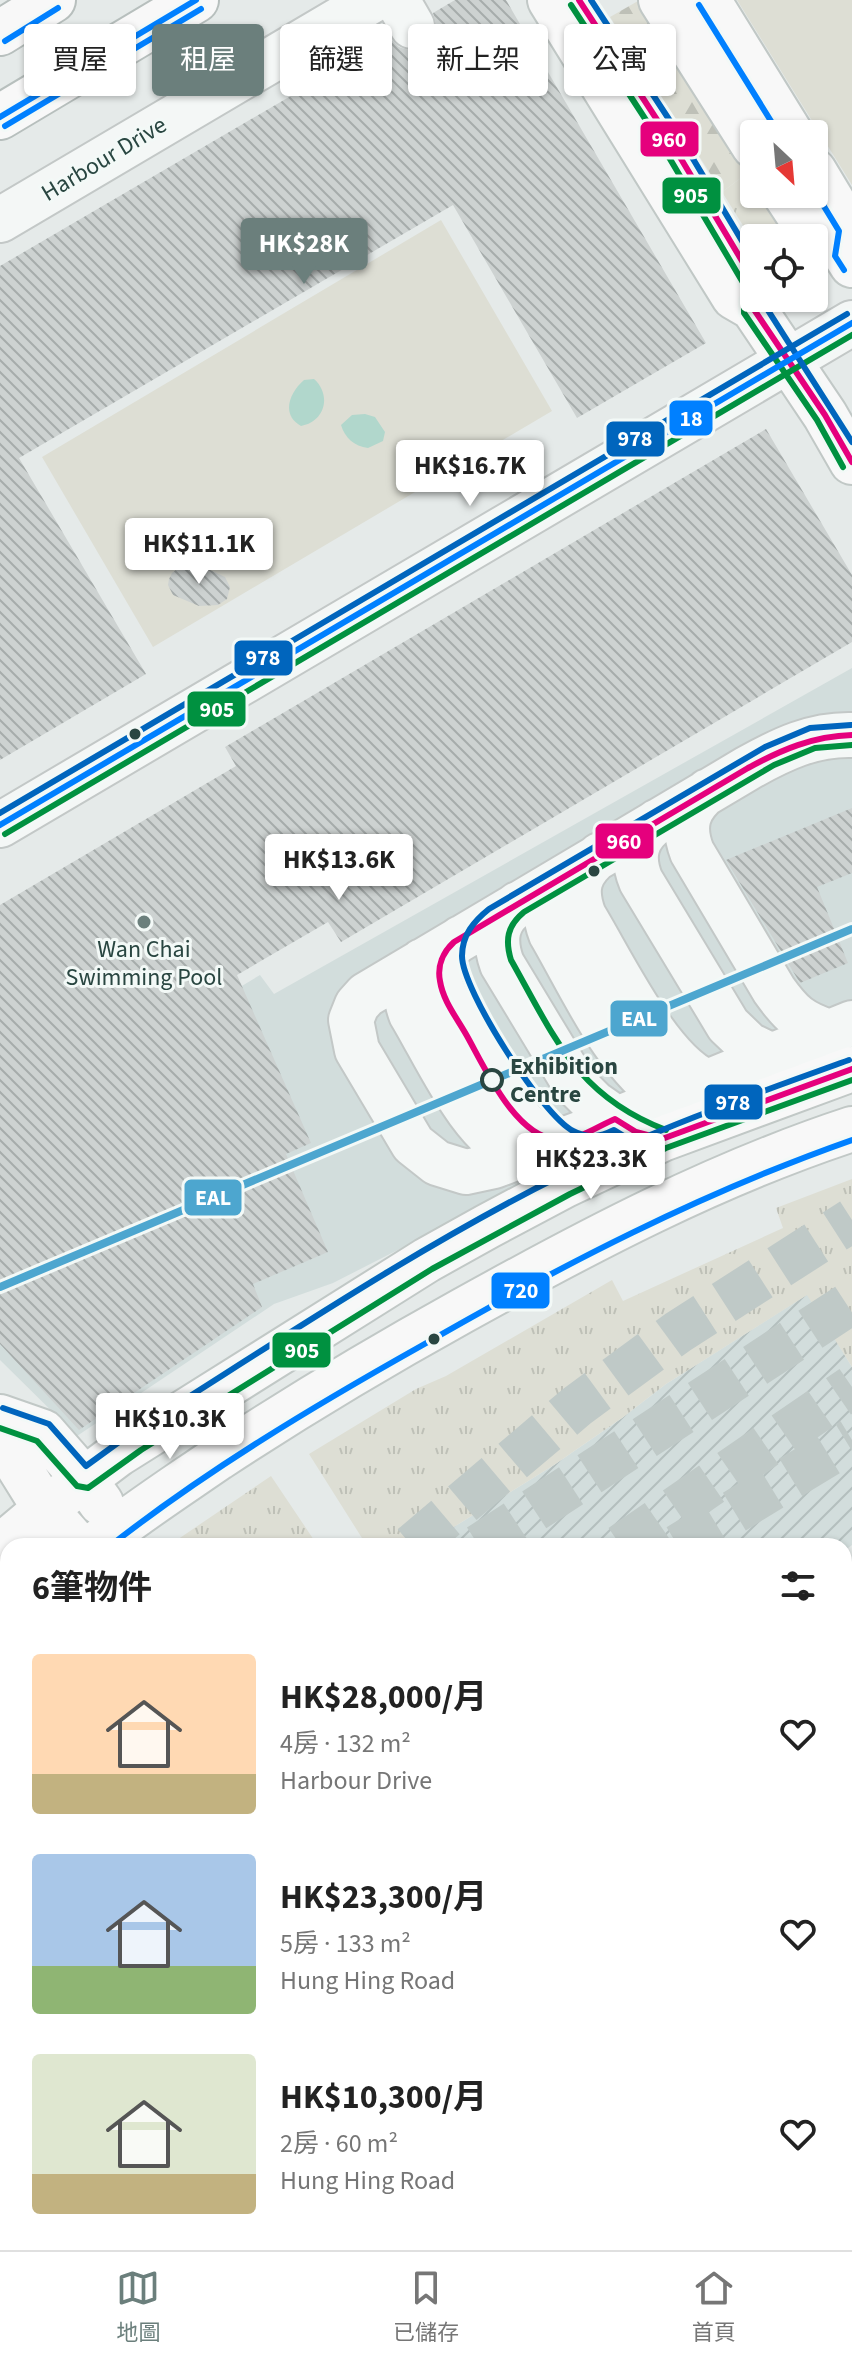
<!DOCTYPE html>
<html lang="zh-TW">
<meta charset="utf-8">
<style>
:root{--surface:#fff;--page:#f2f2f2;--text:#222;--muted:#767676;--line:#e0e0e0;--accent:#6b7f7c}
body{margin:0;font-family:"Source Sans 3","Noto Sans TC",sans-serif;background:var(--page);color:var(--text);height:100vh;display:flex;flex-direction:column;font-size:30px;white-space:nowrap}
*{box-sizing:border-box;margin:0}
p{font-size:26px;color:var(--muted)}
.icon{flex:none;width:44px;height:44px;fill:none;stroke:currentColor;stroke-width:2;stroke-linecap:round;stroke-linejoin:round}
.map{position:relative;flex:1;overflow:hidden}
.panel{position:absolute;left:0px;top:1538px;width:852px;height:712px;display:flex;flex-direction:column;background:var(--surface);border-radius:24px 24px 0 0;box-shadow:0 2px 6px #0004}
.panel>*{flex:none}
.top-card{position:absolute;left:24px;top:24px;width:804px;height:72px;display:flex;gap:16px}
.needle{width:52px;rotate:154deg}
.tools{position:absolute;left:740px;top:120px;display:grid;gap:16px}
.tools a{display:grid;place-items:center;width:88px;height:88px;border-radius:8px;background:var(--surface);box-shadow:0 2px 6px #0004;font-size:40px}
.price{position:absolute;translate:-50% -68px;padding:0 18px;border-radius:8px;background:#fff;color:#222;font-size:26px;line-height:52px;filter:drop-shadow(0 2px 4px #0008)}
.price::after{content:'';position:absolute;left:50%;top:48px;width:24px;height:18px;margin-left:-12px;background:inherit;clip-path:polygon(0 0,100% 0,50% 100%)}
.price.current{background:var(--accent);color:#fff}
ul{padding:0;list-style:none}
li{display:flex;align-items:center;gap:24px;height:200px;padding:0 32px}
li span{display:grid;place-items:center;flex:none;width:224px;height:160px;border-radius:8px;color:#555}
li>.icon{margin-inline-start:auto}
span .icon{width:96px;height:96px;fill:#fffc;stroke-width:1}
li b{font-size:34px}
h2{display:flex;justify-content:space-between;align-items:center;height:96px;padding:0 32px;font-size:34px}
.chip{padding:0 28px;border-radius:8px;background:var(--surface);box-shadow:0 2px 6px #0004;font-size:28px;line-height:72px}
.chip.current{background:var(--accent);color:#fff}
.tab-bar{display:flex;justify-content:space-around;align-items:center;height:112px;border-top:2px solid var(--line);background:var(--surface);font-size:22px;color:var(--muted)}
.tab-bar a{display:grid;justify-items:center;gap:4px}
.tab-bar .current{color:var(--accent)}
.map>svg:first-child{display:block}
.built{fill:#d2dddc}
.industrial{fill:url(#industrial-furrows)}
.grass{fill:url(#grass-tufts)}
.forest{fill:url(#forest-firs)}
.garden{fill:#ddded4}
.water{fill:#b1d7cc}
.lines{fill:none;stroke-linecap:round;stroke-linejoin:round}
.ferry{stroke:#2f7e6a;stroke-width:2;stroke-dasharray:10 8;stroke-linecap:butt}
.building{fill:url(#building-back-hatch)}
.highway-tunnel{stroke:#bfc9c7;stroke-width:44;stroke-dasharray:44 22;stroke-linecap:butt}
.minor-casing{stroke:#c3c8c7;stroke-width:48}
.major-casing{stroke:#c1c8c6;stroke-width:48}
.highway-casing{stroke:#b7bfbd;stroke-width:48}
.minor{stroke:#f4f7f6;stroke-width:44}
.major{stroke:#f8f8f8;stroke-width:44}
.highway{stroke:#f8f8f8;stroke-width:44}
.bus-1-casing{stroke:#f3f9f7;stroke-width:12}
.bus-2-casing{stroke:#f3f9f7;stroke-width:12}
.bus-3-casing{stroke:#f3f9f7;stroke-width:12}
.bus-4-casing{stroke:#f3f9f7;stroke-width:12}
.bus-5-casing{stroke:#f3f9f7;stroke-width:12}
.bus-1{stroke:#e5007d;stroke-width:6}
.bus-2{stroke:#009140;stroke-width:6}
.bus-3{stroke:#0065bd;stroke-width:6}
.bus-4{stroke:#0080ff;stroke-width:6}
.bus-5{stroke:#0080ff;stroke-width:6}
.metro-1-casing{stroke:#f3f9f7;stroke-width:14}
.metro-1{stroke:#4da6cf;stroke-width:8}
.bus-dot{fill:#294641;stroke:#f3f9f7;stroke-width:3}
.poi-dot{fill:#6b7f7c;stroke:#f3f9f7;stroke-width:3}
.stop-dot{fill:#f3f9f7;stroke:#294641;stroke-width:4}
.labels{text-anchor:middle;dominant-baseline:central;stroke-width:6;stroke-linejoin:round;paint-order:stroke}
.street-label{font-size:24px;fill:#294641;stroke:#f3f9f7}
.poi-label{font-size:24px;fill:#294641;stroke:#f3f9f7}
.stop-label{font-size:24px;font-weight:bold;fill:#294641;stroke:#f3f9f7;text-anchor:start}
.line-badge{stroke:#f3f9f7;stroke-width:3}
.badge-label{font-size:22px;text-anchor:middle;font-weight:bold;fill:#fff}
</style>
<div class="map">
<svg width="852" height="2250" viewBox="0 0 852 2250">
<defs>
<pattern id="industrial-furrows" width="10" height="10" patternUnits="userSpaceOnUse" patternTransform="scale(2)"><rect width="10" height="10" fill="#d2dddc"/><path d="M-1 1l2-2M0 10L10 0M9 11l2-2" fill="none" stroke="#b4bfbe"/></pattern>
<pattern id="grass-tufts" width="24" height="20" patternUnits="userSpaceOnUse" patternTransform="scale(2)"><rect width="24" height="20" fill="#ddded4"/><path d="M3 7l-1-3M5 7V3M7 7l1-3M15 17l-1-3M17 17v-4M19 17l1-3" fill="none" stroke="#bec0b7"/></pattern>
<pattern id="forest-firs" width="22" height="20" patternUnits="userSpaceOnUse" patternTransform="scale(2)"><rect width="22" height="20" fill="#ddded4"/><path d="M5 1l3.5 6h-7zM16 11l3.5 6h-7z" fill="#bec0b7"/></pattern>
<pattern id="building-back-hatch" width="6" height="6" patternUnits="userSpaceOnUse" patternTransform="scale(2)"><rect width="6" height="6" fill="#cdd2d1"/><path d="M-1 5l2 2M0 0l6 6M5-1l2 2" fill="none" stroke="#a6acab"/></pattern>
</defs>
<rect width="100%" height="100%" fill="#e5eae9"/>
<!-- built -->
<path class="built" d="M852,668V1049L572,1161L333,1283L274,1304L77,1436L0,1360V1162L77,1085L260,975L274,994Z"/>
<!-- industrial -->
<path class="industrial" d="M808,1294L852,1367V1545L844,1551V1546H423L554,1465L622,1418L666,1384Z"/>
<!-- grass -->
<path class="grass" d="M749,172L754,180V194H763L791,238H754V243L722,192Z
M852,1179V1367L807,1295L666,1384L622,1418L554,1465L423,1546H367L309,1454L416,1389L446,1376L612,1280L623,1301L783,1228L776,1208Z
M271,1476L318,1546H168Z
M8,1673V1778L0,1769V1680Z
M8,1798V2217L0,2222V1803Z"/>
<!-- forest -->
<path class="forest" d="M638,1L749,172L722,192L610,17Z"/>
<!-- garden -->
<path class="garden" d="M737,0H852V185Z
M441,220L552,411L153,647L42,457Z"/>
<!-- water -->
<path class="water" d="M314,379C332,395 325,422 301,426C281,415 289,393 304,380Z
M365,414L375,417L385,432L383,441L368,448C354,446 345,438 341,425L352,415Z
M852,1659V2250H0V2222L8,2217V2242H844V1664Z"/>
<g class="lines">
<!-- ferry -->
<path class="ferry" d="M844,1982L852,1986"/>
</g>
<!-- building -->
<path class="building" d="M455,0H506L706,343L577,418L453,205L19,458L146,674L0,760V266L390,38L399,47L411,51L425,47L434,38L437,27L433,13Z
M766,429L852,575V642L341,942L328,922L237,975L311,1143L286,1154L328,1252L253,1284L262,1307L79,1430L0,1344V905L236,766L225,747Z
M181,566L208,569L225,577L230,587L227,599L218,605L199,606L173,595L168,585L169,579L172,573Z
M852,808V873L817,887L848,963L800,983L726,860Z"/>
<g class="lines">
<!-- highway-tunnel -->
<path class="highway-tunnel" d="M412,1546L577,1406L678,1332L852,1220
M479,1546L852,1302
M621,1546L852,1387
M678,1546L852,1440
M0,1865L8,1860
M0,1976L8,1970"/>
<!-- minor casing -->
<g class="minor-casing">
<path id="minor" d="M397,0L412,26
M0,220L373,0
M852,735C813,734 782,749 748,768L366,995L357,1005L351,1020L357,1050L413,1144L437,1163L466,1172L494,1166L595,1128L852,1023
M708,791C687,808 682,826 692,852L774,990C792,1015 800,1022 829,1032
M658,821C635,836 631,857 641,881L728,1025L749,1045L772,1056
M0,825L852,323
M600,855C578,872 574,890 584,916C612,962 659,1062 707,1082
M568,875C546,891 541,909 551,934C583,989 614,1062 667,1098
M518,904C496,919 493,939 502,964L574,1083L594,1103L634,1131
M461,938C447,947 438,960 439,978C441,1001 509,1109 527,1126C538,1135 547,1138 560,1141
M422,961C407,977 403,994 411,1014C437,1057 472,1139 520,1156
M0,1790L8,1798"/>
</g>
<!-- major casing -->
<g class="major-casing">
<path id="major" d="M550,0L734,297L753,308L825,415L852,462
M661,0L754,146
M708,0L791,134
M814,171L849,229L845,254L852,265
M785,194L814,238
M0,1417L43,1432L84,1479L101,1503
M3,1420L9,1451L45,1509L78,1546
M94,1546C134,1514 176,1487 218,1458C297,1406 379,1357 462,1311C588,1241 715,1174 852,1129
M0,1547L45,1509L118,1454L427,1260L488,1226L565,1185L662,1139L852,1069
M0,1624L8,1617"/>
</g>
<!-- highway casing -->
<g class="highway-casing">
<path id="highway" d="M0,33L53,0
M0,117L196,0"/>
</g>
<!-- minor -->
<use href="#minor" class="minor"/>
<!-- major -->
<use href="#major" class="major"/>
<!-- highway -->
<use href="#highway" class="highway"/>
<!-- bus-1 casing -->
<g class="bus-1-casing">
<path id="bus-1" d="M579,0L665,132L754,281
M755,298L753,308L825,415L852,462
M852,735C813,736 781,750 748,768L454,942C443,952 437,966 440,981C443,1001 457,1018 467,1036C485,1068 515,1136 557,1140C576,1142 598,1126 615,1119L636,1132L662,1139L852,1069"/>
</g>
<!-- bus-2 casing -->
<g class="bus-2-casing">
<path id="bus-2" d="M571,5L657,137L745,286
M744,300V313L817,420L843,467
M5,834L852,335
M666,1130C577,1096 555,1038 511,960C505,940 507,926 524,912L774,765L815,748L852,745
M0,1428L37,1441L77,1486L88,1488L141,1450L432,1269L570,1194L666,1148L852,1080"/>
</g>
<!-- bus-3 casing -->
<g class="bus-3-casing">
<path id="bus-3" d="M591,0L674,127L754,261
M764,304L852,442
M0,813L847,314
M659,1149L632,1141L614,1130C600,1137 588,1139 573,1131C542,1115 462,990 462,956C462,935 474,921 489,909L765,747L810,728L851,725
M3,1408L49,1424L86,1466L130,1434C272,1345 412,1250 562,1175C655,1129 752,1095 849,1060"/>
</g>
<!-- bus-4 casing -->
<g class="bus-4-casing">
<path id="bus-4" d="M699,5L779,134
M5,41L58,8
M5,126L201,9
M814,190L839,231L835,256L844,270
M110,1546C207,1470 314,1406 421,1346C560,1266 701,1193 852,1140"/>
</g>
<!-- bus-5 casing -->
<g class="bus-5-casing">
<path id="bus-5" d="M0,117L196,0
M0,825L852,323"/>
</g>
<!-- bus-1 -->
<use href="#bus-1" class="bus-1"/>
<!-- bus-2 -->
<use href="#bus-2" class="bus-2"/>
<!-- bus-3 -->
<use href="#bus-3" class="bus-3"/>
<!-- bus-4 -->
<use href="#bus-4" class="bus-4"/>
<!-- bus-5 -->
<use href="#bus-5" class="bus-5"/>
<!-- metro-1 casing -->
<g class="metro-1-casing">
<path id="metro-1" d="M0,1287L852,929"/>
</g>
<!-- metro-1 -->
<use href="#metro-1" class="metro-1"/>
</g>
<!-- markers -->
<g class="bus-dot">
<circle cx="135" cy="734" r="7"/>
<circle cx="594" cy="871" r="7"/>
<circle cx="434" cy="1339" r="7"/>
</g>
<circle class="poi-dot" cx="144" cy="922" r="8"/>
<circle class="stop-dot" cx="492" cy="1080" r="10"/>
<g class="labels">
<!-- street labels -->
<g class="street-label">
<text transform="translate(104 159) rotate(-31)">Harbour Drive</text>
</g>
<!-- poi labels -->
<g class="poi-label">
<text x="144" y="949">Wan Chai<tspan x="144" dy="28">Swimming Pool</tspan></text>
</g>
<!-- stop labels -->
<g class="stop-label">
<text x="510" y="1066">Exhibition<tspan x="510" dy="28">Centre</tspan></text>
</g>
</g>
<g class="line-badge">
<rect x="639" y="120" width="61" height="38" rx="8" fill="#e5007d"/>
<rect x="661" y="176" width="61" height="39" rx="8" fill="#009140"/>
<rect x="668" y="399" width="46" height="38" rx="8" fill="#0080ff"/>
<rect x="605" y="420" width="61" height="38" rx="8" fill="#0065bd"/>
<rect x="233" y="639" width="61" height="38" rx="8" fill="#0065bd"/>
<rect x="186" y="690" width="61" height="38" rx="8" fill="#009140"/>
<rect x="594" y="822" width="61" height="38" rx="8" fill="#e5007d"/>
<rect x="609" y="999" width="60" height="39" rx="8" fill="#4da6cf"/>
<rect x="703" y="1083" width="61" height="38" rx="8" fill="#0065bd"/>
<rect x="183" y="1178" width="60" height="39" rx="8" fill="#4da6cf"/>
<rect x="490" y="1271" width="61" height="39" rx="8" fill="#0080ff"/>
<rect x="271" y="1331" width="61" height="38" rx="8" fill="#009140"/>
</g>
<g class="badge-label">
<text x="669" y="147">960</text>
<text x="691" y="203">905</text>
<text x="691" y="426">18</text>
<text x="635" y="446">978</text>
<text x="263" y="665">978</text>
<text x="217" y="717">905</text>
<text x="624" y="849">960</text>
<text x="639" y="1026">EAL</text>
<text x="733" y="1110">978</text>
<text x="213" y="1205">EAL</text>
<text x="521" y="1298">720</text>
<text x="302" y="1358">905</text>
</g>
</svg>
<div class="tools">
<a><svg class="needle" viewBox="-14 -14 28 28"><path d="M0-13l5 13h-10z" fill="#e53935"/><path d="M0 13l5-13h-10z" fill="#767676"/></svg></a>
<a><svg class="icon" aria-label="locate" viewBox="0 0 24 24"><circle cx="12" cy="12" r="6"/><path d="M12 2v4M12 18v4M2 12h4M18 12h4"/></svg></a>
</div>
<b class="price current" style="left:304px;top:286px">HK$28K</b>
<b class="price" style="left:470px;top:508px">HK$16.7K</b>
<b class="price" style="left:199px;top:586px">HK$11.1K</b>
<b class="price" style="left:339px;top:902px">HK$13.6K</b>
<b class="price" style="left:591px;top:1201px">HK$23.3K</b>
<b class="price" style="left:170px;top:1461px">HK$10.3K</b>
<div class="top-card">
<a class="chip">買屋</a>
<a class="chip current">租屋</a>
<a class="chip">篩選</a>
<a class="chip">新上架</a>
<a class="chip">公寓</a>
</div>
<section class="panel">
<h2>6筆物件<svg class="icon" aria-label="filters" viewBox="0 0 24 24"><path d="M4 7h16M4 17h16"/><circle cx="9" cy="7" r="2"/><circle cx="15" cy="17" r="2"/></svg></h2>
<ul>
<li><span style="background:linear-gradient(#ffd9b3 75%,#c2b280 0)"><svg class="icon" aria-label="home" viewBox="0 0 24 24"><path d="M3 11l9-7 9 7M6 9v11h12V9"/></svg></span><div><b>HK$28,000/月</b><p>4房 · 132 m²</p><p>Harbour Drive</p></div><svg class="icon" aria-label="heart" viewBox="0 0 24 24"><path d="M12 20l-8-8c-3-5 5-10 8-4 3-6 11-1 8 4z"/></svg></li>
<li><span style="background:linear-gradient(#a9c7e8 70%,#8fb573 0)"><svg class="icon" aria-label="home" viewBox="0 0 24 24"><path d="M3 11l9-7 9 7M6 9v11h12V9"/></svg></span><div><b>HK$23,300/月</b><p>5房 · 133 m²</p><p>Hung Hing Road</p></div><svg class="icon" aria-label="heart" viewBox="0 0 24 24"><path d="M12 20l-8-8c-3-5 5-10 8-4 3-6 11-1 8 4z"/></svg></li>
<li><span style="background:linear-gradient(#dfe7d0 75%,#c2b280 0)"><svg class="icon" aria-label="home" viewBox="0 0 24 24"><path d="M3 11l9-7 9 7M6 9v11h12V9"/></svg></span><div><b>HK$10,300/月</b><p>2房 · 60 m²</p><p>Hung Hing Road</p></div><svg class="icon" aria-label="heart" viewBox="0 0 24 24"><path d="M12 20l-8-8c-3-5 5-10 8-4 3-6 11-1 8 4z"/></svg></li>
</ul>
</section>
</div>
<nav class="tab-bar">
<a class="current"><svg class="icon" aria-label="map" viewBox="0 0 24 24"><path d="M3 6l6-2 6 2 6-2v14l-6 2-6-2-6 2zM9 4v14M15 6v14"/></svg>地圖</a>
<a><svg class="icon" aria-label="saved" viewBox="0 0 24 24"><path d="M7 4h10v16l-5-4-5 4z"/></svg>已儲存</a>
<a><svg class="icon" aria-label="home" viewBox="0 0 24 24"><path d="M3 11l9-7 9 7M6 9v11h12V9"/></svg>首頁</a>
</nav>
